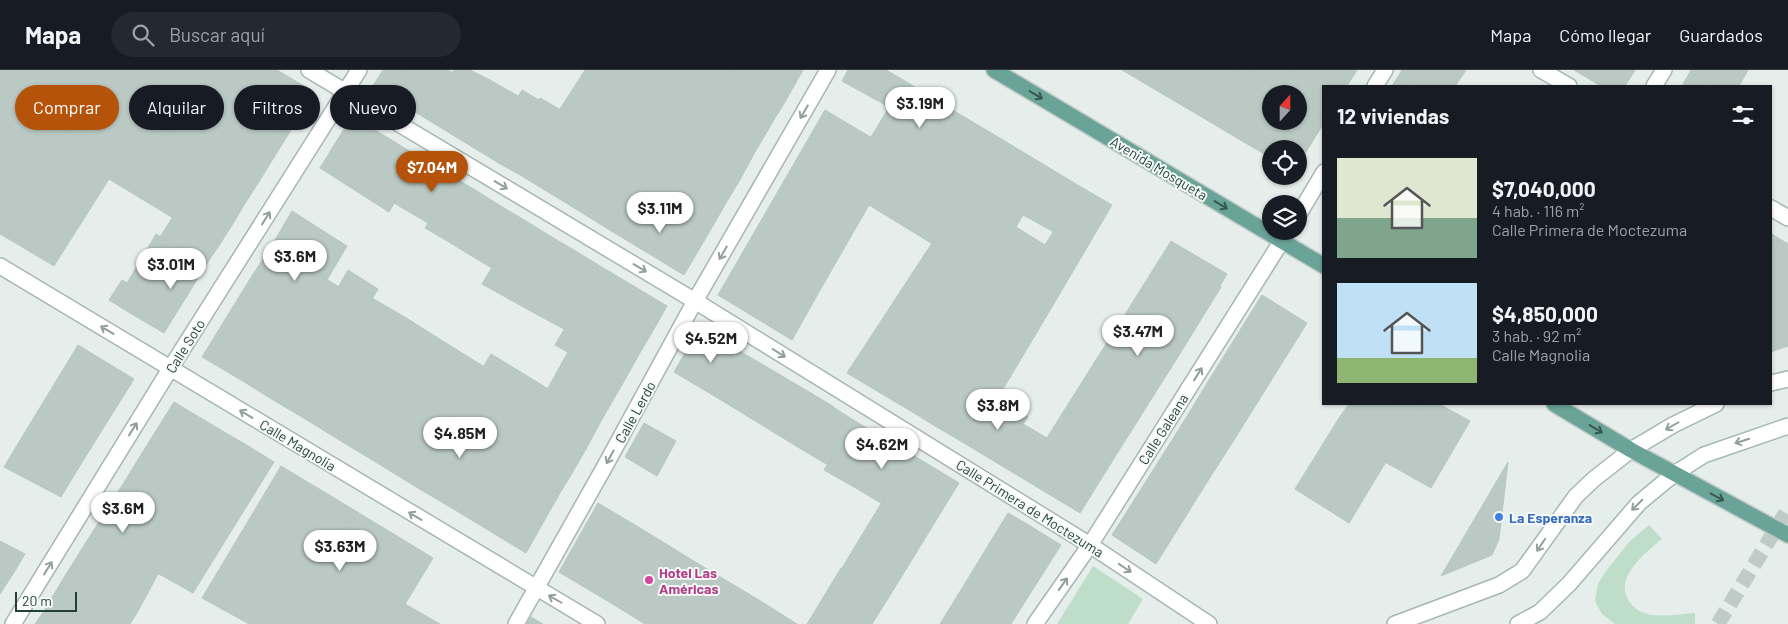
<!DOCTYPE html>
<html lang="es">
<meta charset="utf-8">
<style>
:root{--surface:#171b24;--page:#242831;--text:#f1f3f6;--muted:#9ea1a6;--line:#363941;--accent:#b45309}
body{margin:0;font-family:Barlow,sans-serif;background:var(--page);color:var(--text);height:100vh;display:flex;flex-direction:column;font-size:19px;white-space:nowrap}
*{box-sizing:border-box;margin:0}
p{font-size:16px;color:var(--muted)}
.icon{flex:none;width:28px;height:28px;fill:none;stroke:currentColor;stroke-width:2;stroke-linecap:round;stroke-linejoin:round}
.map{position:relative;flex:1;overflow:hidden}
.details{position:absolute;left:1322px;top:15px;width:450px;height:320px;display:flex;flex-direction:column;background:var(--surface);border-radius:0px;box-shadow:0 1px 4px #0004}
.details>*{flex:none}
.banner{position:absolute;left:15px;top:15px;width:475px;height:45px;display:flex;gap:10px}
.needle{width:32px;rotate:21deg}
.fabs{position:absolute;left:1262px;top:15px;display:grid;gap:10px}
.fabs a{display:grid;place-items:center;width:45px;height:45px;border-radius:50%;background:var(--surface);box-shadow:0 1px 4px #0004;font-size:25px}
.scale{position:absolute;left:15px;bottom:12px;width:62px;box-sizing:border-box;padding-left:5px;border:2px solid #24403a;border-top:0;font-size:14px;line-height:18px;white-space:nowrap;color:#24403a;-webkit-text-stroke:4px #f5faf8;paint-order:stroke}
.price{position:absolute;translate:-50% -42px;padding:0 11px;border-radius:18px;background:#fff;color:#222;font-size:16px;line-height:32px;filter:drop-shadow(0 1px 2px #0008)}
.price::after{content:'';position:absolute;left:50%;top:30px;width:15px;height:11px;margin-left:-8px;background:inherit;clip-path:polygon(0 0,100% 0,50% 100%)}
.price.selected{background:var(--accent);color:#fff}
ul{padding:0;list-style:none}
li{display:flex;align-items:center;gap:15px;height:125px;padding:0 15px}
li span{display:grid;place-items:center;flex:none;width:140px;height:100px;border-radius:0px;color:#555}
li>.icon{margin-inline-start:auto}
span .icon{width:60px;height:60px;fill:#fffc;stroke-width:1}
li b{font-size:21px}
h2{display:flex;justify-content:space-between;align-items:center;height:60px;padding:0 15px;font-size:21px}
.chip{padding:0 18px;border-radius:22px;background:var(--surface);box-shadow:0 1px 4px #0004;font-size:18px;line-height:45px}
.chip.selected{background:var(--accent);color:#fff}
header{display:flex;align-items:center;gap:30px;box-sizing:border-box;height:70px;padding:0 25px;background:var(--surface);border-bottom:1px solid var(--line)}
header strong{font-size:24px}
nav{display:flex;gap:28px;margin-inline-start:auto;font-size:18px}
.search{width:350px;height:45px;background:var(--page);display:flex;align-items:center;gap:12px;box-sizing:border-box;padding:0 18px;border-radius:28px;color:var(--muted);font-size:19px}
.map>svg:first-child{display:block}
.green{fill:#bedec9}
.building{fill:#bac9c4;stroke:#b7c7c2}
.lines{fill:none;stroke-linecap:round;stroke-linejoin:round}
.primary-tunnel{stroke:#becbc7;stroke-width:15;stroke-dasharray:15 8;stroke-linecap:butt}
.minor-casing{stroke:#a7b6b2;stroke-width:18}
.tertiary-casing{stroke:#a7b6b2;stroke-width:18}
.secondary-casing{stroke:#a3b9b3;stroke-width:18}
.primary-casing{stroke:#c2cac8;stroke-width:18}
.minor{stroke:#fff;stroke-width:15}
.tertiary{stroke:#fff;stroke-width:15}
.secondary{stroke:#fff;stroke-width:15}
.primary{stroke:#6aa398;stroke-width:15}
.oneway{stroke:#365952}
.oneway2{stroke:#92a09c}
.shop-dot{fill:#3f7fe0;stroke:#f5faf8;stroke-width:2}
.hotel-dot{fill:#d1479c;stroke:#f5faf8;stroke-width:2}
.labels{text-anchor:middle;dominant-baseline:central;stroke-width:4;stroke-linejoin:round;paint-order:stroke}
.street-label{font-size:14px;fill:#24403a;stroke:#f5faf8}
.shop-label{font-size:14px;font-weight:bold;fill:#366cbe;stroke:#f5faf8;text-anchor:start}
.hotel-label{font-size:14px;font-weight:bold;fill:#b23c85;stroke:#f5faf8;text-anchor:start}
</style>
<header>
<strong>Mapa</strong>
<div class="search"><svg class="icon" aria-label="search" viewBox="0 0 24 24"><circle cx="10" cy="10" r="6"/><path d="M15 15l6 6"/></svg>Buscar aquí</div>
<nav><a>Mapa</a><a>Cómo llegar</a><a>Guardados</a></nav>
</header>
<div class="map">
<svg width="1788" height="554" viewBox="0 0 1788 554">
<rect width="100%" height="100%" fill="#e5eeea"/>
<!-- green -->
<path class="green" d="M1649,455L1662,469C1646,482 1613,508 1629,531C1633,537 1638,541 1644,543C1656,548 1682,544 1695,543V554H1615L1602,544L1595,531L1598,514L1606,501L1629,472Z
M1093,496L1143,529L1128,554H1057Z"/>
<!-- building -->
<path class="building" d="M0,0H49L17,54L61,78L36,120L16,107L11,115L5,111L0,118Z
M49,0H120L102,32L92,26L61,78L17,54Z
M120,0H159L144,26L178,48L167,66L103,28Z
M159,0H206L178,48L144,26Z
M206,0H277L314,22L288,65L199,11Z
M383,0H402L440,23L425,48L373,16Z
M402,0H448L453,3L440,23Z
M454,0H470L490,10L456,67L425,48Z
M585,0H712L647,107L612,87L579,141L522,106L561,40L560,39Z
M712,0H732L785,32L775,48L735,25L728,37L700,20Z
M732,0H754L748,10Z
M754,0H803L785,32L748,10Z
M848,0H886L905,11L889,37L842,11Z
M1122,0H1145L1139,10Z
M1145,0H1187L1186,2L1220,22L1234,0H1248L1288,24H1271V51H1299V30L1324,46V53L1299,93V79H1271V88L1139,10Z
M1187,0H1234L1220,22L1186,2Z
M1248,0H1295L1282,20Z
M1295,0H1357L1347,16H1324V46L1299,30V24H1288L1282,20Z
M1402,0H1439L1458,12L1455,16H1418L1399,5Z
M1439,0H1466L1458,12Z
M1574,0H1588L1584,6Z
M1588,0H1635L1625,16H1601L1584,6Z
M1691,0H1748L1739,16H1715L1690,2Z
M1690,2L1715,16H1682Z
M1399,5L1418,16H1392Z
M490,10L518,26L484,84L456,67Z
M199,11L288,65L271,92L183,38Z
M905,11L926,24L892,80L871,67Z
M522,20L539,30L536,35L537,36L502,95L484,84Z
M700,20L768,60L755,82L686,42Z
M926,24L949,38L914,94L892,80Z
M735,25L775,48L768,60L728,37Z
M92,26L102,32L104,29L199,85L179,118L188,124L173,148L109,109L54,196L29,181L83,91L61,78Z
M540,28L561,40L522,106L502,95L537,36L536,35Z
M183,38L271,92L255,118L167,66Z
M949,38L983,58L949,114L914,94Z
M825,40L949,114L983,58L1081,117L1054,162L1023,145L988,204L934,170L931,173L869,135L815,229L792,215L769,256L718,225Z
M686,42L719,61L705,87L741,108L726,133L656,92Z
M352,46L421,88L389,142L320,98Z
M719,61L755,82L741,108L705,87Z
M61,78L83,91L29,181L7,168Z
M199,85L255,118L244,135L189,102Z
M612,87L647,107L613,162L579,141Z
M421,88L434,95L419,120L423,122L411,143L394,133Z
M656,92L726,133L707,166L636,124Z
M434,95L455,108L428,153L411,143L423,122L419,120Z
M189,102L244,135L234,152L179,118Z
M16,107L36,120L7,168L0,164V118L5,111L11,115Z
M455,108L477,121L449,172L425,158Z
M1081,117L1112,135L1049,242L988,204L1016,157L1045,175Z
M477,121L499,135L470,185L449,172Z
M188,124L234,152L220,174L174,145Z
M636,124L707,166L684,205L613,162Z
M499,135L521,148L492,198L470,185Z
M292,141L347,176L327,210L272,175Z
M174,145L220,174L206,195L160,167Z
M521,148L555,169L518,234L482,214Z
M156,164L177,177L135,246L109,230L122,210L127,213Z
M1772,164L1788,174V197L1771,203Z
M555,169L574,180L536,244L518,234Z
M934,170L1016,220L964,300L926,276L892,330L847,303Z
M1171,171L1227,204L1220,216L1221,217L1181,282L1124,246Z
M272,175L339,217L320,249L250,209Z
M177,177L206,195L164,263L135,246Z
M574,180L600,196L564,259L536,244Z
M600,196L667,236L654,259L587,220Z
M1788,197V276L1771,282V203Z
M348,200L378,219L302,347L273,330Z
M250,209L295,235L246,313L202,287Z
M792,215L815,229L792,270L769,256Z
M587,220L654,259L641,281L574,242Z
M1016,221L1049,242L969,376L930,353Z
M1262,225L1307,253L1254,338L1209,310Z
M372,228L408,249L336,368L302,347Z
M295,235L320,249L273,330L246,313Z
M574,242L641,281L623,313L555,275Z
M1124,246L1181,282L1152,328L1094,293Z
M408,249L441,270L369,388L336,368Z
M700,257L748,286L721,330L674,302Z
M441,270L483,296L413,415L369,388Z
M78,275L134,309L99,365L44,331Z
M926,276L941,286L911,341L892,330Z
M568,282L623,313L601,351L548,318Z
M491,284L601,351L586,379L518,340L506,361L461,334Z
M748,286L765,296L739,341L721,330Z
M941,286L964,300L930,353L911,341Z
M1094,293L1152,328L1123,374L1065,339Z
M765,296L811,323L783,368L739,341Z
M1209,310L1254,338L1234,370L1189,343Z
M811,323L834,337L806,382L783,368Z
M998,328L1028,347L997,393L969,376Z
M44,331L99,365L81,394L25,362Z
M174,332L219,359L194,400L149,372Z
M461,334L506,361L460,443L413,415Z
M1349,334H1395L1373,369L1339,348Z
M1395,334H1421L1349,453L1295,419L1339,348L1373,369Z
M1421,334H1439L1470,351L1431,418L1385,392Z
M833,337L855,351L828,395L806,382Z
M1065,339L1123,374L1080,443L1022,408Z
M518,340L586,379L571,405L503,366Z
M1189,343L1234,370L1209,409L1162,386Z
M855,351L883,368L854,417L824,400Z
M644,353L676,371L657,406L625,387Z
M1023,354L1047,368L1022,408L997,393Z
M219,359L250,377L168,509L137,492Z
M25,362L81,394L61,427L4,397Z
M503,366L571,405L560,423L492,385Z
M883,368L911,384L881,433L854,417Z
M149,372L194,400L168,442L123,414Z
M250,377L274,392L193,523L168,509Z
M911,384L959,413L889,527L842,498Z
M492,385L560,423L526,483L460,443Z
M1162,386L1209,409L1156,494L1112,465Z
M1508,392L1499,469L1492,485L1441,506Z
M281,396L299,407L220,538L202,528Z
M299,407L321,420L242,550L220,538Z
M123,414L168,442L155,463L109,436Z
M321,420L354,440L288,554H249L242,550Z
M598,433L645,461L606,530L559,502Z
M109,436L155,463L137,492L90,466Z
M354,440L387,460L331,554H288Z
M1008,443L1027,454L990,514L972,502Z
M1027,454L1061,475L1023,535L990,514Z
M387,460L433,488L393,554H331Z
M645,461L692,490L654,554H645L606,530Z
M90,466L158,504L137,543L103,523L100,528L63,509Z
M0,471L25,484L13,504L0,498Z
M692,490L717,505L688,554H654Z
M0,498L13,504L0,524Z
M841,498L889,527L872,554H807Z
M972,502L1023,535L1011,554H940Z
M717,505L759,530L744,554H688Z
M63,509L100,528L103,523L137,543L130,554H65L44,541Z
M759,530L797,554H744Z
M405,534L440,554H393Z
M44,541L65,554H35Z
M531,547L543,554H527Z"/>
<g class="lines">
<!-- primary-tunnel -->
<path class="primary-tunnel" d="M1718,554L1788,439"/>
<!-- minor casing -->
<g class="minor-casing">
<path id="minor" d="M309,0L695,231L1090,475L1209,554
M1541,0L1569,16
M1375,16L1385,0
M1654,16L1664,0
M1771,138L1788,148
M1299,144L1324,102
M0,196L597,554
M13,554L170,299L359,0
M1035,554L1090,475L1288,161"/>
</g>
<!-- tertiary casing -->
<g class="tertiary-casing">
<path id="tertiary" d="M1771,313L1788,309
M516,554L605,396L695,231L828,0
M1395,554L1499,515L1522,501L1576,426L1594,409L1631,380L1673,355L1716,334"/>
</g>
<!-- secondary casing -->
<g class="secondary-casing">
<path id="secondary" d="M1518,554L1540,542L1569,514L1639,433L1674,404L1704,385L1788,356"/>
</g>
<!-- primary casing -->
<g class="primary-casing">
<path id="primary" d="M994,0L1324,196
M1554,334L1631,380L1788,465"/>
</g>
<!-- minor -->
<use href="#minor" class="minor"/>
<!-- tertiary -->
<use href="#tertiary" class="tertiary"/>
<!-- secondary -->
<use href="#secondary" class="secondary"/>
<!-- primary -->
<use href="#primary" class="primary"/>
</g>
<!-- one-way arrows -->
<defs><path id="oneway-shaft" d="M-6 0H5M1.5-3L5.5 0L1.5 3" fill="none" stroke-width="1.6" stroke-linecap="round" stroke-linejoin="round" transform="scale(1.25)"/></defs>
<g class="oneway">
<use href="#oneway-shaft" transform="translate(1036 25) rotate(31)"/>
<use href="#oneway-shaft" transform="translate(1221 135) rotate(31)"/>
<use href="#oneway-shaft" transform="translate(1596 359) rotate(31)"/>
<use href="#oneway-shaft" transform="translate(1717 427) rotate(28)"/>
</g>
<g class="oneway2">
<use href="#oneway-shaft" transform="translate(804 42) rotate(120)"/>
<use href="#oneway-shaft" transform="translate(501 115) rotate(31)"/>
<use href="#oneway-shaft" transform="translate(266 148) rotate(-58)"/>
<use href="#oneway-shaft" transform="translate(723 183) rotate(120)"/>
<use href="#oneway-shaft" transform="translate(640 198) rotate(31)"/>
<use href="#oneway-shaft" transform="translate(107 260) rotate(-149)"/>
<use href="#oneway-shaft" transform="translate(779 283) rotate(32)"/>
<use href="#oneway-shaft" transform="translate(1198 304) rotate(-58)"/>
<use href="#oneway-shaft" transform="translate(246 344) rotate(-149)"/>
<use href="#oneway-shaft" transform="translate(1672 356) rotate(150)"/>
<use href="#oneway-shaft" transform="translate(133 359) rotate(-58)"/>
<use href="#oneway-shaft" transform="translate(1742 371) rotate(162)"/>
<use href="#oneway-shaft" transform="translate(610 387) rotate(119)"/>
<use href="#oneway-shaft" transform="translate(1637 435) rotate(135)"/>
<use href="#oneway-shaft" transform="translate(415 446) rotate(-149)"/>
<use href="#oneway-shaft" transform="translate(1541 475) rotate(124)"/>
<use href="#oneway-shaft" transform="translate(48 498) rotate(-58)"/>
<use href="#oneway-shaft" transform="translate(1125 498) rotate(34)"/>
<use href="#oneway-shaft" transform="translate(1063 514) rotate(-55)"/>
<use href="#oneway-shaft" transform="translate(555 529) rotate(-150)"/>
</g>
<!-- markers -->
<circle class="shop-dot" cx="1499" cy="447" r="5"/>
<circle class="hotel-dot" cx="649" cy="510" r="5"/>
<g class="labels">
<!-- street labels -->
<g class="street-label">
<text transform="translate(1159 98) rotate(31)">Avenida Mosqueta</text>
<text transform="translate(185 276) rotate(-58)">Calle Soto</text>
<text transform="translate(635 342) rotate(-61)">Calle Lerdo</text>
<text transform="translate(1163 359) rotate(-58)">Calle Galeana</text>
<text transform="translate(298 375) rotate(31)">Calle Magnolia</text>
<text transform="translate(1030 438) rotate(32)">Calle Primera de Moctezuma</text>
</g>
<!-- shop labels -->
<g class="shop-label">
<text x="1509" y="447">La Esperanza</text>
</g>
<!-- hotel labels -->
<g class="hotel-label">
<text x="659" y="502">Hotel Las<tspan x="659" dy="16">Américas</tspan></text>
</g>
</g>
</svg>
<div class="fabs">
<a><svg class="needle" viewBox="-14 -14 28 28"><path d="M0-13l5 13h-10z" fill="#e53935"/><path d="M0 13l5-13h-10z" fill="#9ea1a6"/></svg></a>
<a><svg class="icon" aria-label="locate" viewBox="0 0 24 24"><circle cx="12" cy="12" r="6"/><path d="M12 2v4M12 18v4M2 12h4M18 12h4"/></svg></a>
<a><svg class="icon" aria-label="layers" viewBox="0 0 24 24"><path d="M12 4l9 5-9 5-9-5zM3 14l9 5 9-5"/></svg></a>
</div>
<div class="scale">20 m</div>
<b class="price" style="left:920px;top:59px">$3.19M</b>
<b class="price selected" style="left:432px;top:123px">$7.04M</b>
<b class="price" style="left:660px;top:164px">$3.11M</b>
<b class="price" style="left:295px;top:212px">$3.6M</b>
<b class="price" style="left:171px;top:220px">$3.01M</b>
<b class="price" style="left:1138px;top:287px">$3.47M</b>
<b class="price" style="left:711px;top:294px">$4.52M</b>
<b class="price" style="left:998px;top:361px">$3.8M</b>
<b class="price" style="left:460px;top:389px">$4.85M</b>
<b class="price" style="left:882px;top:400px">$4.62M</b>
<b class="price" style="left:123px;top:464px">$3.6M</b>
<b class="price" style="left:340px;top:502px">$3.63M</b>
<div class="banner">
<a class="chip selected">Comprar</a>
<a class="chip">Alquilar</a>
<a class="chip">Filtros</a>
<a class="chip">Nuevo</a>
</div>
<section class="details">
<h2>12 viviendas<svg class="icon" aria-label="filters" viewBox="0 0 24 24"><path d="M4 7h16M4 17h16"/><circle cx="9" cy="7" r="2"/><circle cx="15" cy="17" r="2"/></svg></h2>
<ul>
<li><span style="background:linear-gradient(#dfe7d0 60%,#7fa58c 0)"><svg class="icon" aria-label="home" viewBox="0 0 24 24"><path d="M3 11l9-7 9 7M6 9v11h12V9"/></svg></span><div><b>$7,040,000</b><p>4 hab. · 116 m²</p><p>Calle Primera de Moctezuma</p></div></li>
<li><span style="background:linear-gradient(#bfe0f5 75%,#8fb573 0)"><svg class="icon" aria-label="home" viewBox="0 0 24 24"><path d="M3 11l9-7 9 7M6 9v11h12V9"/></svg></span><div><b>$4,850,000</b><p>3 hab. · 92 m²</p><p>Calle Magnolia</p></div></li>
</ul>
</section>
</div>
